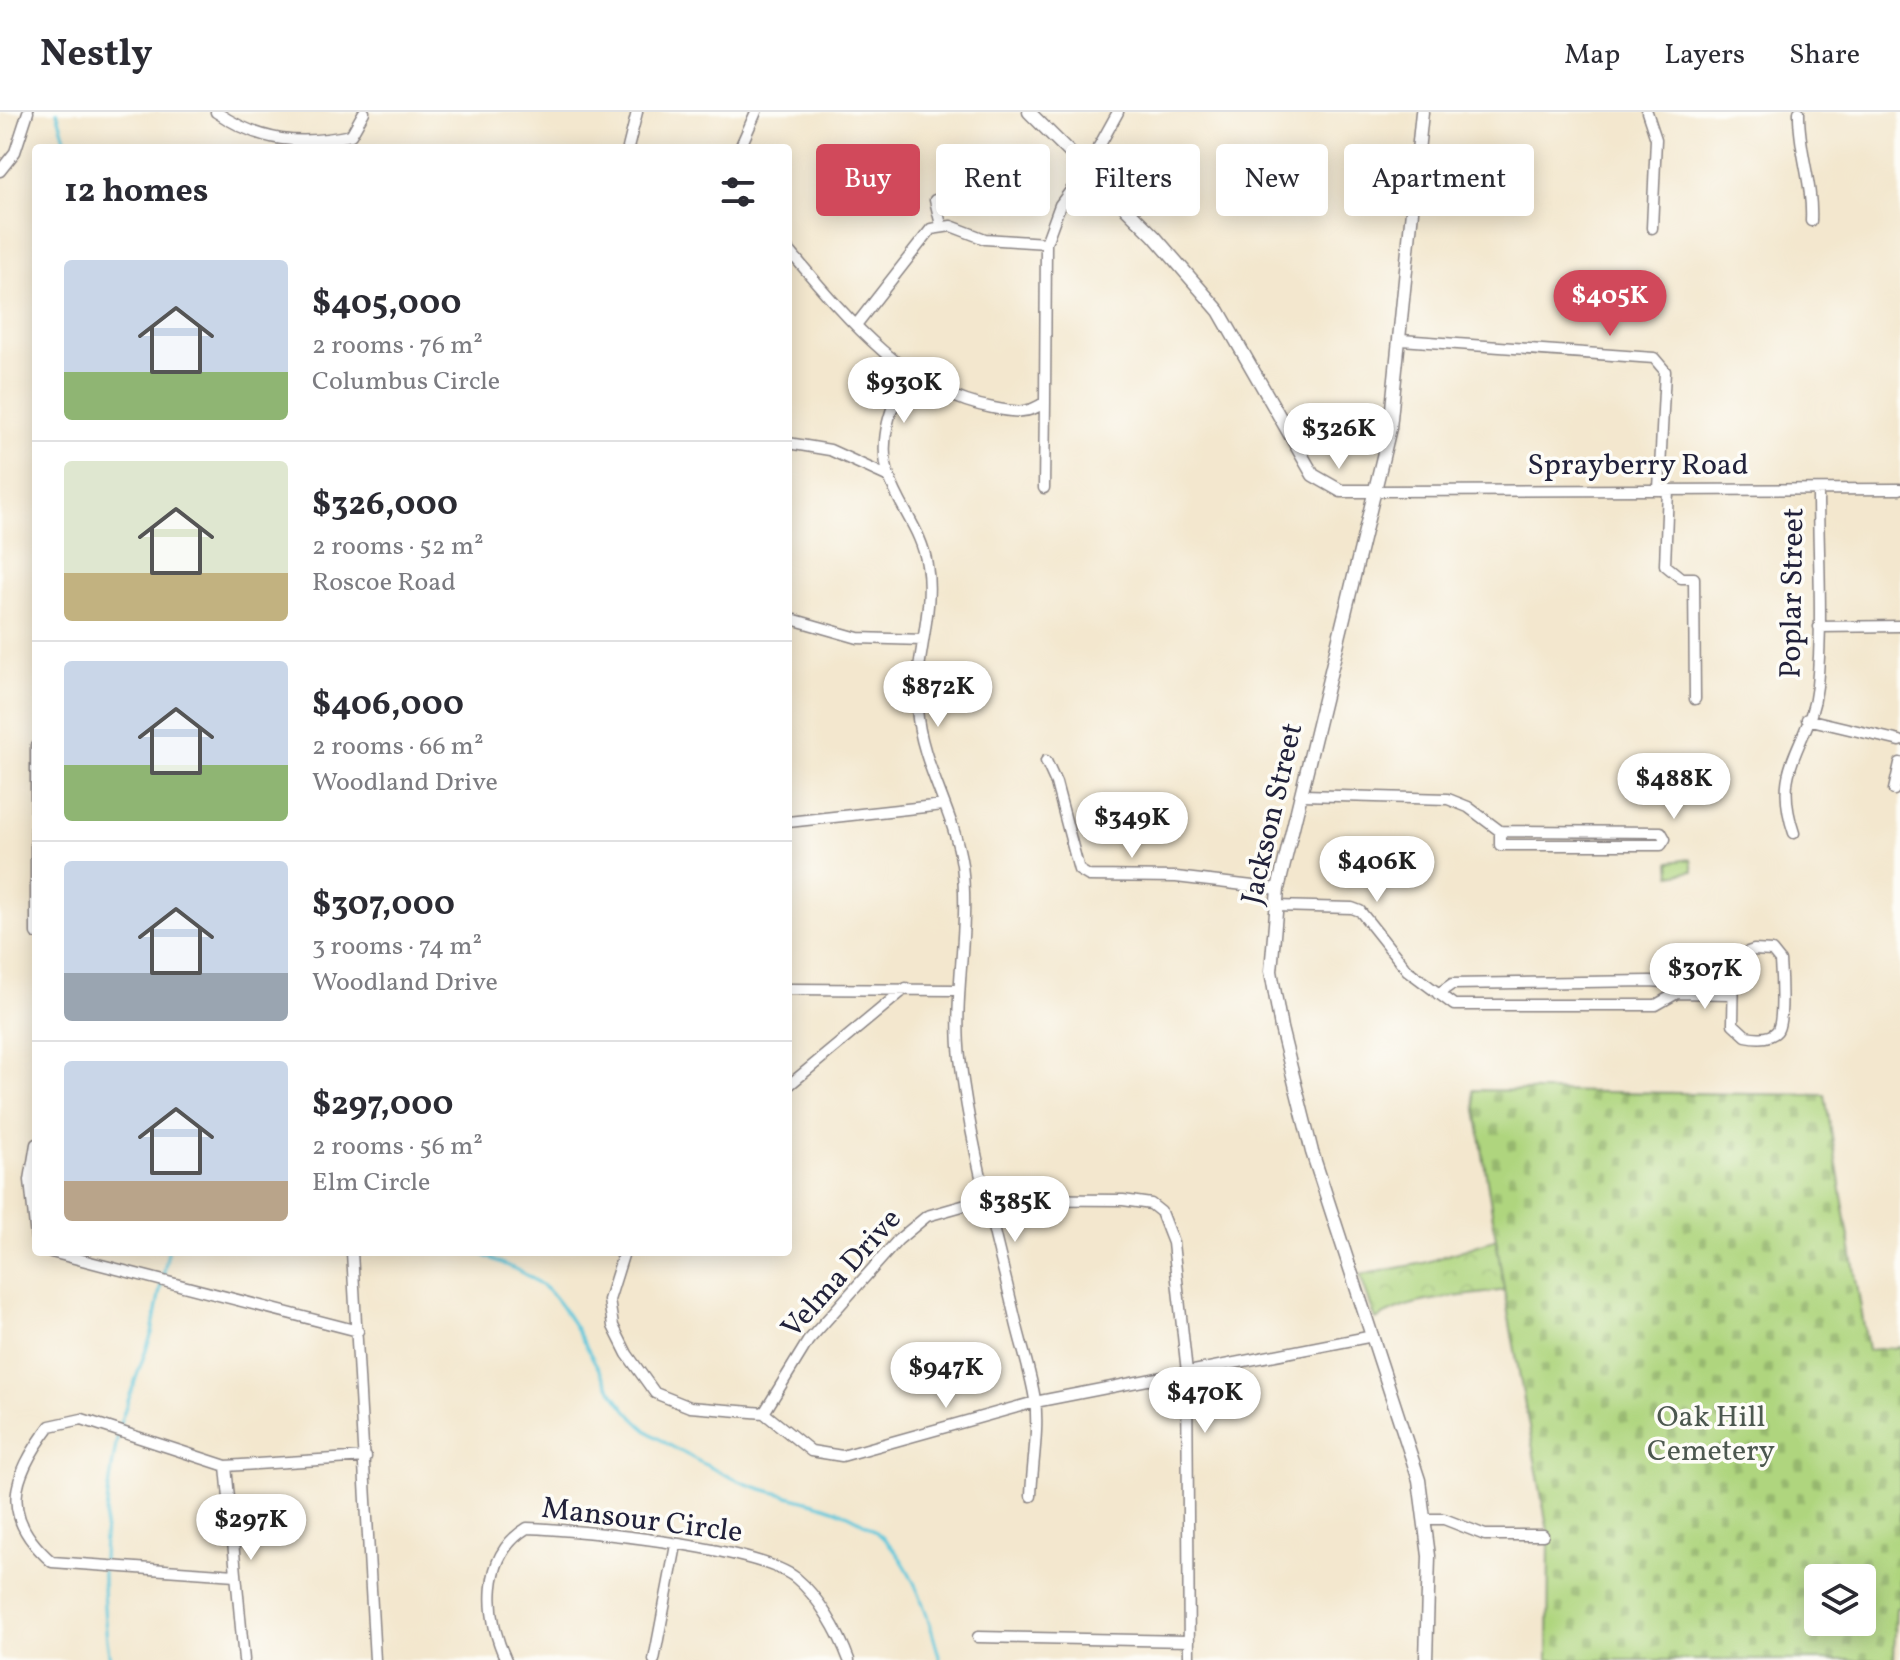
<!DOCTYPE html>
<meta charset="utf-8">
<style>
:root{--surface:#fff;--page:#f7f7f7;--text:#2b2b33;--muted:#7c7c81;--line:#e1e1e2;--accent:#d1495b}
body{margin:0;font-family:Vollkorn,serif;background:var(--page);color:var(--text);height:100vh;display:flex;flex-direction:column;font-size:30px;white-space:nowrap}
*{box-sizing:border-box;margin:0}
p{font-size:26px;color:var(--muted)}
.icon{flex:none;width:44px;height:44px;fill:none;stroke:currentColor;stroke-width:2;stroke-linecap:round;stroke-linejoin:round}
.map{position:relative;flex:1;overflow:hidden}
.panel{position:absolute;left:32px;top:32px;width:760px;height:1112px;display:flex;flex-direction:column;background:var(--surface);border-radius:8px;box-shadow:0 4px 20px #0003}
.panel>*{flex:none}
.hud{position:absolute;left:816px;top:32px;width:760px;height:72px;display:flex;gap:16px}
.fabs{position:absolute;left:1804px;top:1452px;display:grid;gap:16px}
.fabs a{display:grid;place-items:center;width:72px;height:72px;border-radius:8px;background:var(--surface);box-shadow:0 4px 20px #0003;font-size:40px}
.price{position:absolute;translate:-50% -68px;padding:0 18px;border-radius:28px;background:#fff;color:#222;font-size:26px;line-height:52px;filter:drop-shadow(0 2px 4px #0008)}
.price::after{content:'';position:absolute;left:50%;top:48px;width:24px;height:18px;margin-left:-12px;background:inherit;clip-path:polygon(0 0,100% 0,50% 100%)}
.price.on{background:var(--accent);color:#fff}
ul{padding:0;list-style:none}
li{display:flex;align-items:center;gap:24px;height:200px;padding:0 32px}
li+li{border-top:2px solid var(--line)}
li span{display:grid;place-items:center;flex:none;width:224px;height:160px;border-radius:8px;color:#555}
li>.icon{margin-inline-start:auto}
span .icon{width:96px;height:96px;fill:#fffc;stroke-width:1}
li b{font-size:34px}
h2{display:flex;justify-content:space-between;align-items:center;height:96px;padding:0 32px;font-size:34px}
.tag{padding:0 28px;border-radius:8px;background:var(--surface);box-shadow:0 4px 20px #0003;font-size:28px;line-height:72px}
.tag.on{background:var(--accent);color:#fff}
header{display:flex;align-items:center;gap:48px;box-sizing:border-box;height:112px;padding:0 40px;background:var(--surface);border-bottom:2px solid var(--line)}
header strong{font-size:38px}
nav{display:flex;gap:44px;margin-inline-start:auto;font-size:28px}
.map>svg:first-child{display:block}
.cemetery{fill:url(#cemetery-stones);stroke:#687c5c;stroke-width:2;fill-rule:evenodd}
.park{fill:url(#park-crowns);stroke:#687c5c;stroke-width:2}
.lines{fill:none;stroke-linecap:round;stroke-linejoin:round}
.stream{stroke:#60c7dc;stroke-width:3}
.minor-casing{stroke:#8a8484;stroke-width:13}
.major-casing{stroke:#8a8484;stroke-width:15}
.minor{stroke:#fff;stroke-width:10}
.major{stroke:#fff;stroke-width:12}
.labels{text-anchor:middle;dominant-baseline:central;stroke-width:7;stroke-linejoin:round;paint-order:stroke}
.street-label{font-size:30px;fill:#22223b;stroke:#fdfcf7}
.park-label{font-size:30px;fill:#4c584f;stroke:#fdfcf7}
</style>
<header>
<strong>Nestly</strong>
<nav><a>Map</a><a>Layers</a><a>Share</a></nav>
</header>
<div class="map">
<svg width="1900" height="1548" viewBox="0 0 1900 1548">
<defs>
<pattern id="cemetery-stones" width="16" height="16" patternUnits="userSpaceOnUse" patternTransform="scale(2)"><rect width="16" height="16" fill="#afd57e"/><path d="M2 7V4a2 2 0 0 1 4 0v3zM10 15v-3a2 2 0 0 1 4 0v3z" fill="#96b76e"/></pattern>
<pattern id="park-crowns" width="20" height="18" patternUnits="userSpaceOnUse" patternTransform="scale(2)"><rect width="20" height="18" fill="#afd57e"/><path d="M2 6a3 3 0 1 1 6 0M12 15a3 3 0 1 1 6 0" fill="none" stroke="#96b76e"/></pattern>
</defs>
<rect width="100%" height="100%" fill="#fdfcf7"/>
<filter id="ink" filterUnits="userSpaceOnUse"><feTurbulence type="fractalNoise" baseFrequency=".0125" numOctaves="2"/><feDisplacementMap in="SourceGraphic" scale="16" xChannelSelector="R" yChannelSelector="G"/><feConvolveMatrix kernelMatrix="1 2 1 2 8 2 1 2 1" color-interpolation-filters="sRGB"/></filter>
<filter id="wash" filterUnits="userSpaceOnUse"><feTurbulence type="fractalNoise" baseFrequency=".006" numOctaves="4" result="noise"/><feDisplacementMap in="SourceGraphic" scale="32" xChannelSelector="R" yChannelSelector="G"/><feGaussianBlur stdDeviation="1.8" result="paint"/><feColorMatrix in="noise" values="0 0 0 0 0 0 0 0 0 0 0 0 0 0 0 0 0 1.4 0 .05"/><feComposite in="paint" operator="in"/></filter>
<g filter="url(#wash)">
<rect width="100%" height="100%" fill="#f3e7ce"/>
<!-- cemetery -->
<path class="cemetery" d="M1473,978L1825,983L1868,1238L1900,1235V1495L1896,1496L1894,1548H1548L1549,1425L1504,1178ZM1818,1466H1862V1510H1818Z"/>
<!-- park -->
<path class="park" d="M1691,747L1693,759L1671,763L1670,750Z
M1496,1127L1504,1178C1460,1187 1415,1183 1376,1208L1360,1163L1424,1151Z"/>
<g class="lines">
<!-- stream -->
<path class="stream" d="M57,0L68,36
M476,1140C503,1152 534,1162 554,1185C588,1226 602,1279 643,1315C659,1330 722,1362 744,1371C789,1388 842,1390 880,1423C914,1452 929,1507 940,1548
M163,1165L168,1140
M119,1314L152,1221L161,1172
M110,1548C97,1471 103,1398 118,1322"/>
</g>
</g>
<g filter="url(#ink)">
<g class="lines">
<!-- minor casing -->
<g class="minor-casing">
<path id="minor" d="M216,0C260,30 300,34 351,23L364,0
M1647,0L1656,27L1652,116
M1799,0C1798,37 1813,71 1811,109
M628,36L637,0
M740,36L756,0
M0,59L15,40L28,0
M935,88L941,113
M788,137C843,202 905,280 993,296C1013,300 1028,303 1045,290L1046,131L1060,93L1086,58L1118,0
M856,213L931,117L951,114L985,127L1046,131
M1401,228L1654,246L1665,259L1659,377
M907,260C892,293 877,328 889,364C899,395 922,419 927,453C935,500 914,549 917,597C921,652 954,699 962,753C970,817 953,882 960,946C970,1034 995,1120 1015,1206C1021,1233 1031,1261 1035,1288C1039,1318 1032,1354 1031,1384
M788,331L830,338L889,365
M1044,376L1045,290
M1668,377L1665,453L1681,466H1694L1695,587
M1376,379L1900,377
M788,506L858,526L923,528
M1819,515L1900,514
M1807,607L1900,629
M36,634V821
M1046,649L1056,671L1079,758L1089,764L1176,765L1278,777
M1894,678L1900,651
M1303,683L1448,687L1468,695L1500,719
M788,710L943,693
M1500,719L1661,720L1665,727L1661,733H1500Z
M1794,721C1770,651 1811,634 1817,574C1823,510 1818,443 1818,378
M1275,794L1352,796L1360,799L1407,858L1454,893H1656L1677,881L1733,882
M1754,838L1772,839L1780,849C1781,861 1784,910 1777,919C1770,927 1756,926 1746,924L1733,912L1734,852L1739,843Z
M788,877L957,878
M1438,882L1452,872L1650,869L1664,870L1677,881
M788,974L906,876
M36,1032L30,1068L36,1126
M51,1140L358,1219
M352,1140L375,1548
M624,1140L609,1188L613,1214L627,1242L655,1281L690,1295L764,1301L811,1339L842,1344L1035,1290L1373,1224
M764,1301L808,1229L898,1128L927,1104L987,1087L1123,1088L1151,1092L1161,1100L1173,1131L1187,1260L1189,1548
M226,1354L244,1548
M1425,1407H1444L1485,1423H1543
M235,1463L52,1450C0,1405 10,1367 50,1314L82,1307L226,1354L366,1345
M978,1525L1189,1529
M506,1548C486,1505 481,1444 527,1416C582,1418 757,1435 796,1466C819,1485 839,1521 849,1548
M654,1548L676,1433"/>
</g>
<!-- major casing -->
<g class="major-casing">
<path id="major" d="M1029,0L1154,124L1219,199L1313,363L1341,379H1376
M1422,0L1390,316L1278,777L1271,859L1281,916L1312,1040L1419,1368L1429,1444L1426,1548"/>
</g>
<!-- minor -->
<use href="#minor" class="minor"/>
<!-- major -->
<use href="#major" class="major"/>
</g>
</g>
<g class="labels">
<!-- street labels -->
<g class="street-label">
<text x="1638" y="354">Sprayberry Road</text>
<text transform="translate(1793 481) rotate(-89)">Poplar Street</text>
<text transform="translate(1273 702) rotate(-77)">Jackson Street</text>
<text transform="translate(842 1162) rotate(-48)">Velma Drive</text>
<text transform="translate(642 1409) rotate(7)">Mansour Circle</text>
</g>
<!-- park labels -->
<g class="park-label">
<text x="1711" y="1306">Oak Hill<tspan x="1711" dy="34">Cemetery</tspan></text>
</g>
</g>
</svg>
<div class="fabs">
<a><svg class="icon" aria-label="layers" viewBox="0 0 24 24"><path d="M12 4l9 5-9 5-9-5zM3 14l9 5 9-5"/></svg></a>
</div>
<b class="price on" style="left:1610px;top:226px">$405K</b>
<b class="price" style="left:904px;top:313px">$930K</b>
<b class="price" style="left:1339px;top:359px">$326K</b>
<b class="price" style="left:938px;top:617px">$872K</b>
<b class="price" style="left:1674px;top:709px">$488K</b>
<b class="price" style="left:1132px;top:748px">$349K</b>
<b class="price" style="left:1377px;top:792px">$406K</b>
<b class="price" style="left:1705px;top:899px">$307K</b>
<b class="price" style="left:1015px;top:1132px">$385K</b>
<b class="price" style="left:946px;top:1298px">$947K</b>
<b class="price" style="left:1205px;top:1323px">$470K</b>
<b class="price" style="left:251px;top:1450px">$297K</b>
<div class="hud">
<a class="tag on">Buy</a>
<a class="tag">Rent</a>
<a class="tag">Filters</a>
<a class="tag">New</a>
<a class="tag">Apartment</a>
</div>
<section class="panel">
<h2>12 homes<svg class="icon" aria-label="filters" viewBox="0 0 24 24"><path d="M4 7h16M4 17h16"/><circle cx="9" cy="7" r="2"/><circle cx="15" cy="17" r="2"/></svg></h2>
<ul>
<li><span style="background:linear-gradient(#c9d6e8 70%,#8fb573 0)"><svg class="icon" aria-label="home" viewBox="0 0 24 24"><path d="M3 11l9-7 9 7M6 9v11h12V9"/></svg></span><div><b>$405,000</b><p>2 rooms · 76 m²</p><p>Columbus Circle</p></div></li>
<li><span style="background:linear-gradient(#dfe7d0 70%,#c2b280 0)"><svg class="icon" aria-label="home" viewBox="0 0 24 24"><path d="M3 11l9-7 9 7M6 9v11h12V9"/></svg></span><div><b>$326,000</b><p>2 rooms · 52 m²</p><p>Roscoe Road</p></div></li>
<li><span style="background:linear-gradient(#c9d6e8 65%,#8fb573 0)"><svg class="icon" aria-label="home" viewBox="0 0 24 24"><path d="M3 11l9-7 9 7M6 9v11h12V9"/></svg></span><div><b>$406,000</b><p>2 rooms · 66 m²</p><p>Woodland Drive</p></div></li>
<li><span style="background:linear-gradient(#c9d6e8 70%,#9aa5b1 0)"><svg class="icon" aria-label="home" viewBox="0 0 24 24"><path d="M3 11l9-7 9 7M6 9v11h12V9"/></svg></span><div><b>$307,000</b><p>3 rooms · 74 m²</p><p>Woodland Drive</p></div></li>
<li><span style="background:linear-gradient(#c9d6e8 75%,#b9a48a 0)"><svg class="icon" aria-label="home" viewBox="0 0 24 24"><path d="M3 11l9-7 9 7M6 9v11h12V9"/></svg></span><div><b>$297,000</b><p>2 rooms · 56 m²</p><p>Elm Circle</p></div></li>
</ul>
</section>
</div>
